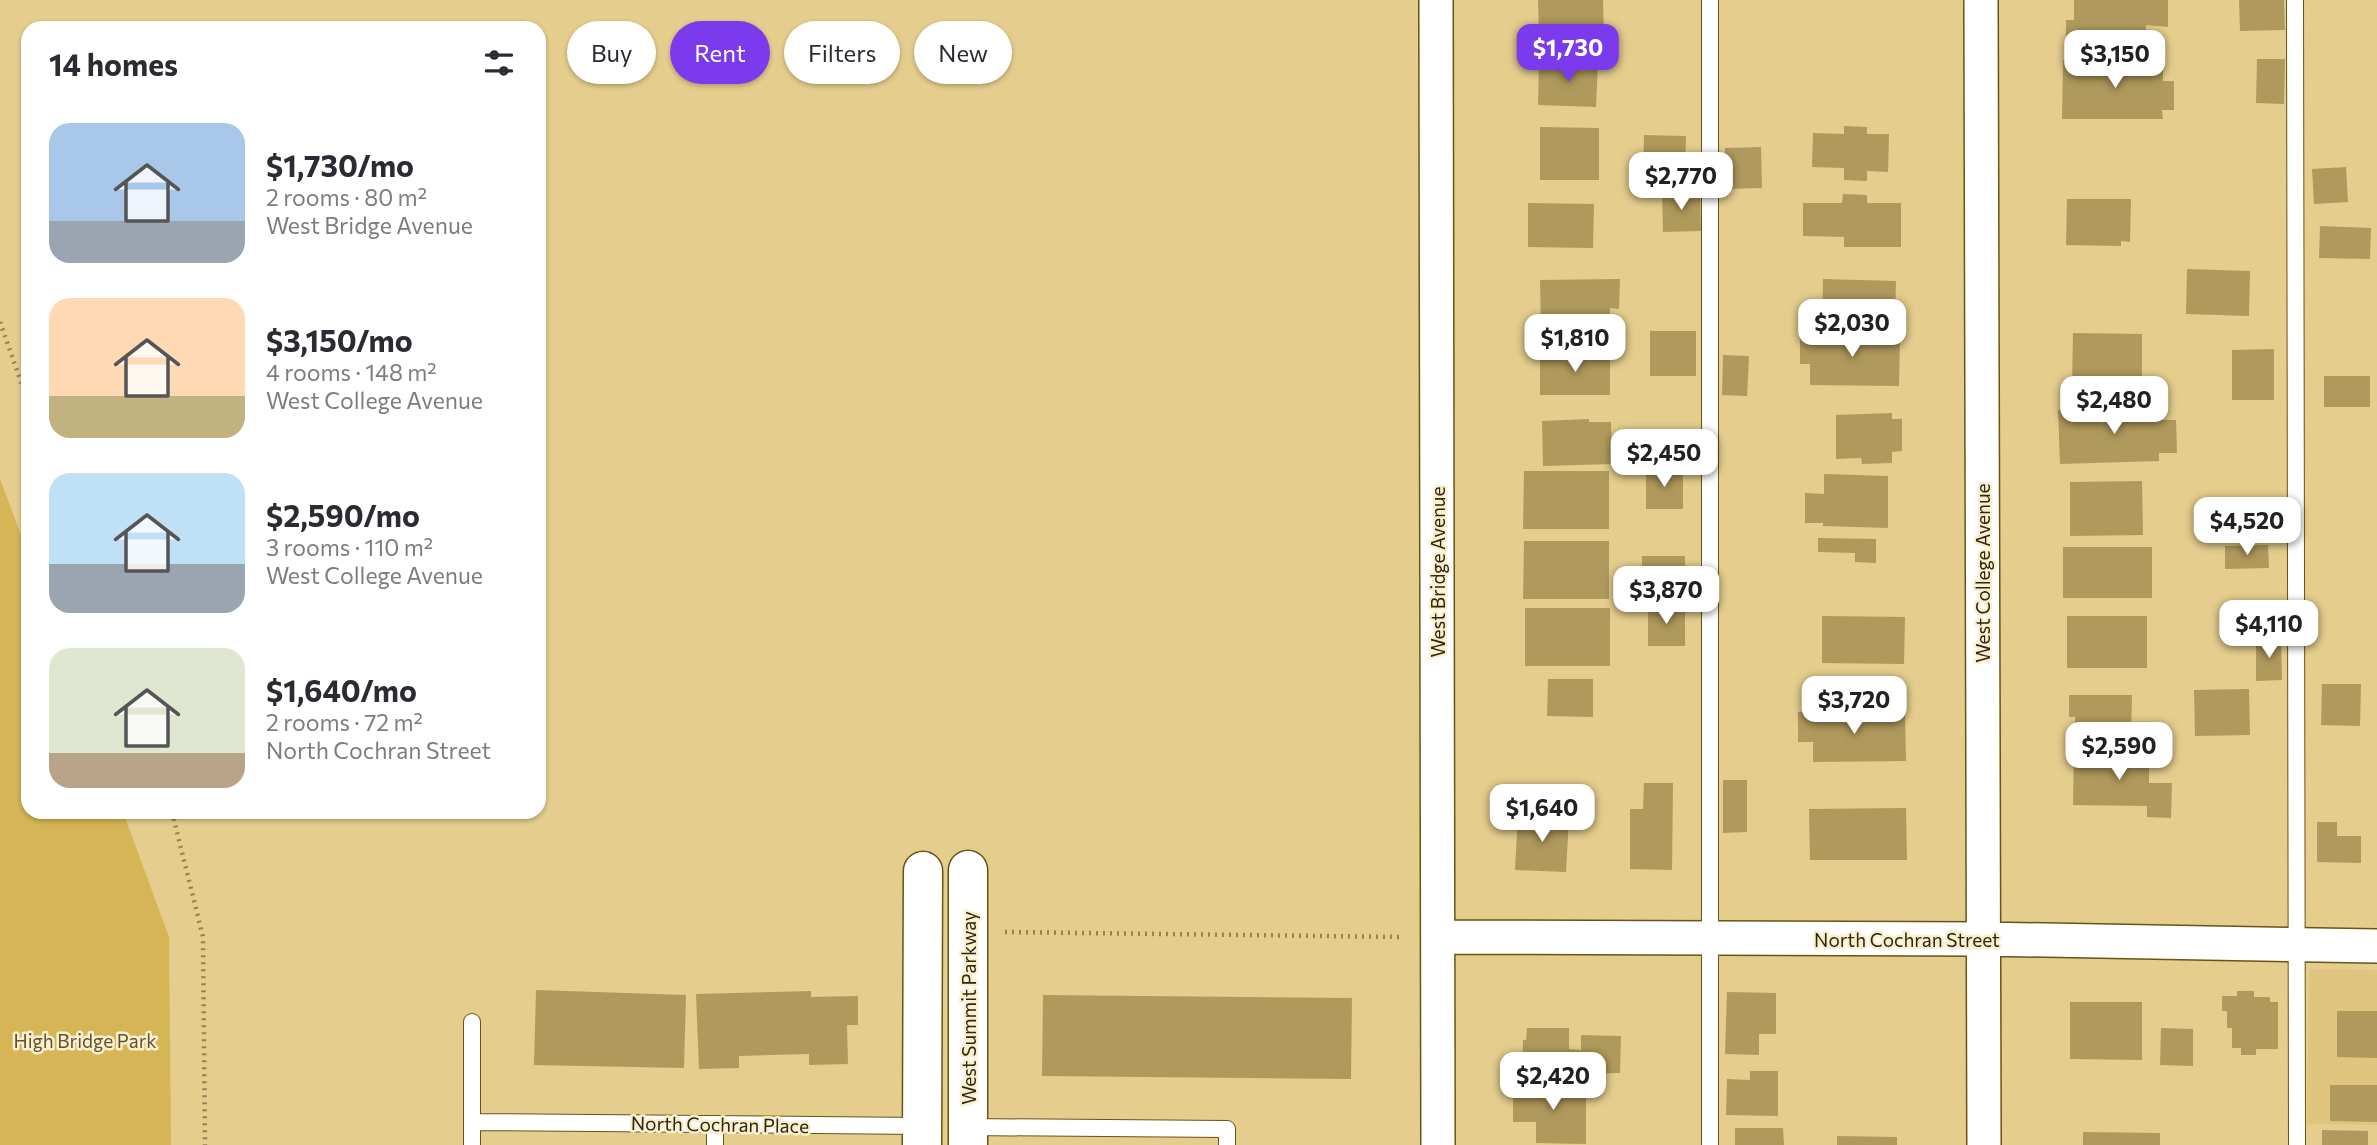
<!DOCTYPE html>
<meta charset="utf-8">
<style>
:root{--surface:#fff;--page:#f7f7f7;--text:#2b2b33;--muted:#7c7c81;--accent:#7c3aed}
body{margin:0;font-family:Commissioner,sans-serif;background:var(--page);color:var(--text);height:100vh;display:flex;flex-direction:column;font-size:26px;white-space:nowrap}
*{box-sizing:border-box;margin:0}
p{font-size:23px;color:var(--muted)}
.icon{flex:none;width:38px;height:38px;fill:none;stroke:currentColor;stroke-width:2;stroke-linecap:round;stroke-linejoin:round}
.map{position:relative;flex:1;overflow:hidden}
.details{position:absolute;left:21px;top:21px;width:525px;height:798px;display:flex;flex-direction:column;background:var(--surface);border-radius:21px;box-shadow:0 2px 5px #0004}
.details>*{flex:none}
.top-card{position:absolute;left:567px;top:21px;width:665px;height:63px;display:flex;gap:14px}
.price{position:absolute;translate:-50% -60px;padding:0 16px;border-radius:14px;background:#fff;color:#222;font-size:23px;line-height:46px;filter:drop-shadow(0 2px 4px #0008)}
.price::after{content:'';position:absolute;left:50%;top:42px;width:21px;height:16px;margin-left:-10px;background:inherit;clip-path:polygon(0 0,100% 0,50% 100%)}
.price.on{background:var(--accent);color:#fff}
ul{padding:0;list-style:none}
li{display:flex;align-items:center;gap:21px;height:175px;padding:0 28px}
li span{display:grid;place-items:center;flex:none;width:196px;height:140px;border-radius:21px;color:#555}
li>.icon{margin-inline-start:auto}
span .icon{width:84px;height:84px;fill:#fffc;stroke-width:1}
li b{font-size:30px}
h2{display:flex;justify-content:space-between;align-items:center;height:84px;padding:0 28px;font-size:30px}
.chip{padding:0 24px;border-radius:32px;background:var(--surface);box-shadow:0 2px 5px #0004;font-size:24px;line-height:63px}
.chip.on{background:var(--accent);color:#fff}
.map>svg:first-child{display:block}
.built{fill:#e0c57e}
.green{fill:#d6b556}
.building{fill:#b0995c}
.lines{fill:none;stroke-linecap:round;stroke-linejoin:round}
.service-casing{stroke:#695412;stroke-width:18}
.minor-casing{stroke:#695412;stroke-width:36}
.tertiary-casing{stroke:#695412;stroke-width:41}
.path{stroke:#948354;stroke-width:4.5;stroke-dasharray:2 5;stroke-linecap:butt}
.service{stroke:#fff;stroke-width:16}
.minor{stroke:#fff;stroke-width:33}
.tertiary{stroke:#fff;stroke-width:38}
.labels{text-anchor:middle;dominant-baseline:central;stroke-width:5;stroke-linejoin:round;paint-order:stroke}
.street-label{font-size:19px;fill:#2f260c;stroke:#faefd0}
.park-label{font-size:19px;fill:#625329;stroke:#faefd0}
</style>
<div class="map">
<svg width="2377" height="1145" viewBox="0 0 2377 1145">
<rect width="100%" height="100%" fill="#e4cd8d"/>
<!-- built -->
<path class="built" d="M2309,969L2377,970V1125L2307,1124Z"/>
<!-- green -->
<path class="green" d="M0,479L28,554V812H123L169,937L171,1145H0Z"/>
<!-- building -->
<path class="building" d="M1538,0H1603L1604,36L1539,37Z
M2074,0H2168V27L2146,25V45L2066,44V20H2074Z
M2239,0H2284L2285,30L2240,31Z
M2257,59H2285L2284,104L2256,103Z
M2063,60L2163,61V81H2174V110H2162L2163,119H2062Z
M1539,62L1598,63L1596,107L1538,105Z
M1844,126L1867,127V134H1889L1888,172L1867,171V181L1844,180V168L1812,167L1813,133L1844,134Z
M1540,127L1599,128V180H1540Z
M1644,135L1686,136L1685,178L1643,177Z
M1761,147L1762,188L1725,189V148Z
M2346,167L2348,202L2314,204L2312,169Z
M1662,192H1700L1701,231L1663,232Z
M1843,194L1867,195V203H1901V247H1844V237L1803,236V203H1842Z
M2067,199H2131L2130,242L2121,241V246L2066,245Z
M1528,203L1594,204L1593,248L1528,247Z
M2320,226L2371,228L2370,259L2319,258Z
M2187,269L2250,271L2249,316L2186,314Z
M1620,279L1619,309L1610,308V324L1541,325L1540,280Z
M1823,279L1896,281L1895,326L1822,324Z
M1650,331H1696V376H1650Z
M2073,333L2142,334V384L2072,383Z
M1800,334H1900L1899,386L1810,385V364H1800Z
M2274,349V400H2232V350Z
M1540,352H1610V395H1540Z
M1723,355L1749,356L1747,396L1722,395Z
M2324,376H2370V407H2324Z
M2158,408V420H2176L2177,453H2159V461L2060,464L2058,410Z
M1892,413V419H1902V451L1892,452V463L1862,464L1861,458L1836,459V415Z
M1589,419V422H1611L1612,464L1543,466L1542,421Z
M1646,469H1683V509H1646Z
M1524,471H1609V529H1523Z
M1824,474L1888,476V528L1823,526V523H1805V493L1824,494Z
M2142,481L2143,535L2070,536V482Z
M1818,538L1876,539V563L1855,562V553L1818,552Z
M1524,541H1609V599H1523Z
M2268,545L2269,568L2225,569V546Z
M2063,547H2152V598H2063Z
M1642,556H1685V601H1642Z
M1648,607H1685V646H1648Z
M1525,608H1610V666H1525Z
M1822,616L1905,617L1904,664L1822,663Z
M2067,616H2147V668H2067Z
M2256,640H2281L2282,680L2256,681Z
M1548,679H1593V717L1547,716Z
M2322,684H2361L2360,726L2321,725Z
M2249,689L2250,735L2195,736L2194,690Z
M2069,695H2132L2131,737L2075,736V717H2069Z
M1905,711L1906,761L1813,762V742H1798V712Z
M2074,751L2149,753V783H2172L2171,818L2147,817V806L2073,805Z
M1723,780H1747V832L1723,833Z
M1644,783H1673L1672,870L1630,869V809H1643Z
M1906,808L1907,860H1810L1809,809Z
M1518,815L1569,818L1566,872L1515,870Z
M2317,822H2337V836H2361V863L2317,862Z
M536,990L686,995L684,1068L534,1065Z
M811,991V997L858,996V1025H847L848,1064L809,1065V1054L739,1056V1068L699,1069L696,994Z
M2237,991H2254V997H2270V1002H2278V1049H2256V1055H2241V1048H2232V1028H2227V1011H2222V996H2237Z
M1727,992L1776,993V1034H1759V1055L1725,1054Z
M1043,995L1352,998L1351,1079L1042,1076Z
M2070,1002H2142V1060L2070,1059Z
M2337,1011H2377V1058L2337,1057Z
M1527,1028H1569V1049L1581,1050V1035L1621,1036L1620,1073L1569,1074V1081L1522,1080L1523,1040H1526Z
M2161,1028L2193,1029V1066L2160,1065Z
M1750,1071H1778V1116L1726,1115L1727,1079L1750,1080Z
M1513,1084L1586,1085V1144L1536,1143V1122H1513Z
M2330,1085H2377V1122L2330,1121Z
M1735,1128H1783L1784,1145H1735Z
M2322,1130L2368,1131V1145H2322Z
M2083,1132L2160,1133V1145H2083Z
M1837,1136L1897,1137V1145H1837Z"/>
<g class="lines">
<!-- service casing -->
<g class="service-casing">
<path id="service" d="M2295,0L2297,1145
M472,1122L922,1126
M715,1124V1145
M968,1127L1227,1129V1145
M472,1145V1022
M1710,1145V0"/>
</g>
<!-- minor casing -->
<g class="minor-casing">
<path id="minor" d="M1436,0L1438,1145
M1981,0L1984,1145
M1438,937L1983,939L2377,946"/>
</g>
<!-- tertiary casing -->
<g class="tertiary-casing">
<path id="tertiary" d="M968,870V1145
M922,1145L923,871"/>
</g>
<!-- path -->
<path class="path" d="M0,322L28,402
M172,812L203,937L205,1145
M1005,932L1402,937"/>
<!-- service -->
<use href="#service" class="service"/>
<!-- minor -->
<use href="#minor" class="minor"/>
<!-- tertiary -->
<use href="#tertiary" class="tertiary"/>
</g>
<g class="labels">
<!-- street labels -->
<g class="street-label">
<text transform="translate(1437 572) rotate(-90)">West Bridge Avenue</text>
<text transform="translate(1982 573) rotate(-90)">West College Avenue</text>
<text x="1907" y="939">North Cochran Street</text>
<text transform="translate(968 1008) rotate(-90)">West Summit Parkway</text>
<text transform="translate(720 1124) rotate(1)">North Cochran Place</text>
</g>
<!-- park labels -->
<g class="park-label">
<text x="85" y="1040">High Bridge Park</text>
</g>
</g>
</svg>
<b class="price on" style="left:1568px;top:84px">$1,730</b>
<b class="price" style="left:2115px;top:90px">$3,150</b>
<b class="price" style="left:1681px;top:212px">$2,770</b>
<b class="price" style="left:1852px;top:359px">$2,030</b>
<b class="price" style="left:1575px;top:374px">$1,810</b>
<b class="price" style="left:2114px;top:436px">$2,480</b>
<b class="price" style="left:1664px;top:489px">$2,450</b>
<b class="price" style="left:2247px;top:557px">$4,520</b>
<b class="price" style="left:1666px;top:626px">$3,870</b>
<b class="price" style="left:2269px;top:660px">$4,110</b>
<b class="price" style="left:1854px;top:736px">$3,720</b>
<b class="price" style="left:2119px;top:782px">$2,590</b>
<b class="price" style="left:1542px;top:844px">$1,640</b>
<b class="price" style="left:1553px;top:1112px">$2,420</b>
<div class="top-card">
<a class="chip">Buy</a>
<a class="chip on">Rent</a>
<a class="chip">Filters</a>
<a class="chip">New</a>
</div>
<section class="details">
<h2>14 homes<svg class="icon" aria-label="filters" viewBox="0 0 24 24"><path d="M4 7h16M4 17h16"/><circle cx="9" cy="7" r="2"/><circle cx="15" cy="17" r="2"/></svg></h2>
<ul>
<li><span style="background:linear-gradient(#a9c7e8 70%,#9aa5b1 0)"><svg class="icon" aria-label="home" viewBox="0 0 24 24"><path d="M3 11l9-7 9 7M6 9v11h12V9"/></svg></span><div><b>$1,730/mo</b><p>2 rooms · 80 m²</p><p>West Bridge Avenue</p></div></li>
<li><span style="background:linear-gradient(#ffd9b3 70%,#c2b280 0)"><svg class="icon" aria-label="home" viewBox="0 0 24 24"><path d="M3 11l9-7 9 7M6 9v11h12V9"/></svg></span><div><b>$3,150/mo</b><p>4 rooms · 148 m²</p><p>West College Avenue</p></div></li>
<li><span style="background:linear-gradient(#bfe0f5 65%,#9aa5b1 0)"><svg class="icon" aria-label="home" viewBox="0 0 24 24"><path d="M3 11l9-7 9 7M6 9v11h12V9"/></svg></span><div><b>$2,590/mo</b><p>3 rooms · 110 m²</p><p>West College Avenue</p></div></li>
<li><span style="background:linear-gradient(#dfe7d0 75%,#b9a48a 0)"><svg class="icon" aria-label="home" viewBox="0 0 24 24"><path d="M3 11l9-7 9 7M6 9v11h12V9"/></svg></span><div><b>$1,640/mo</b><p>2 rooms · 72 m²</p><p>North Cochran Street</p></div></li>
</ul>
</section>
</div>
